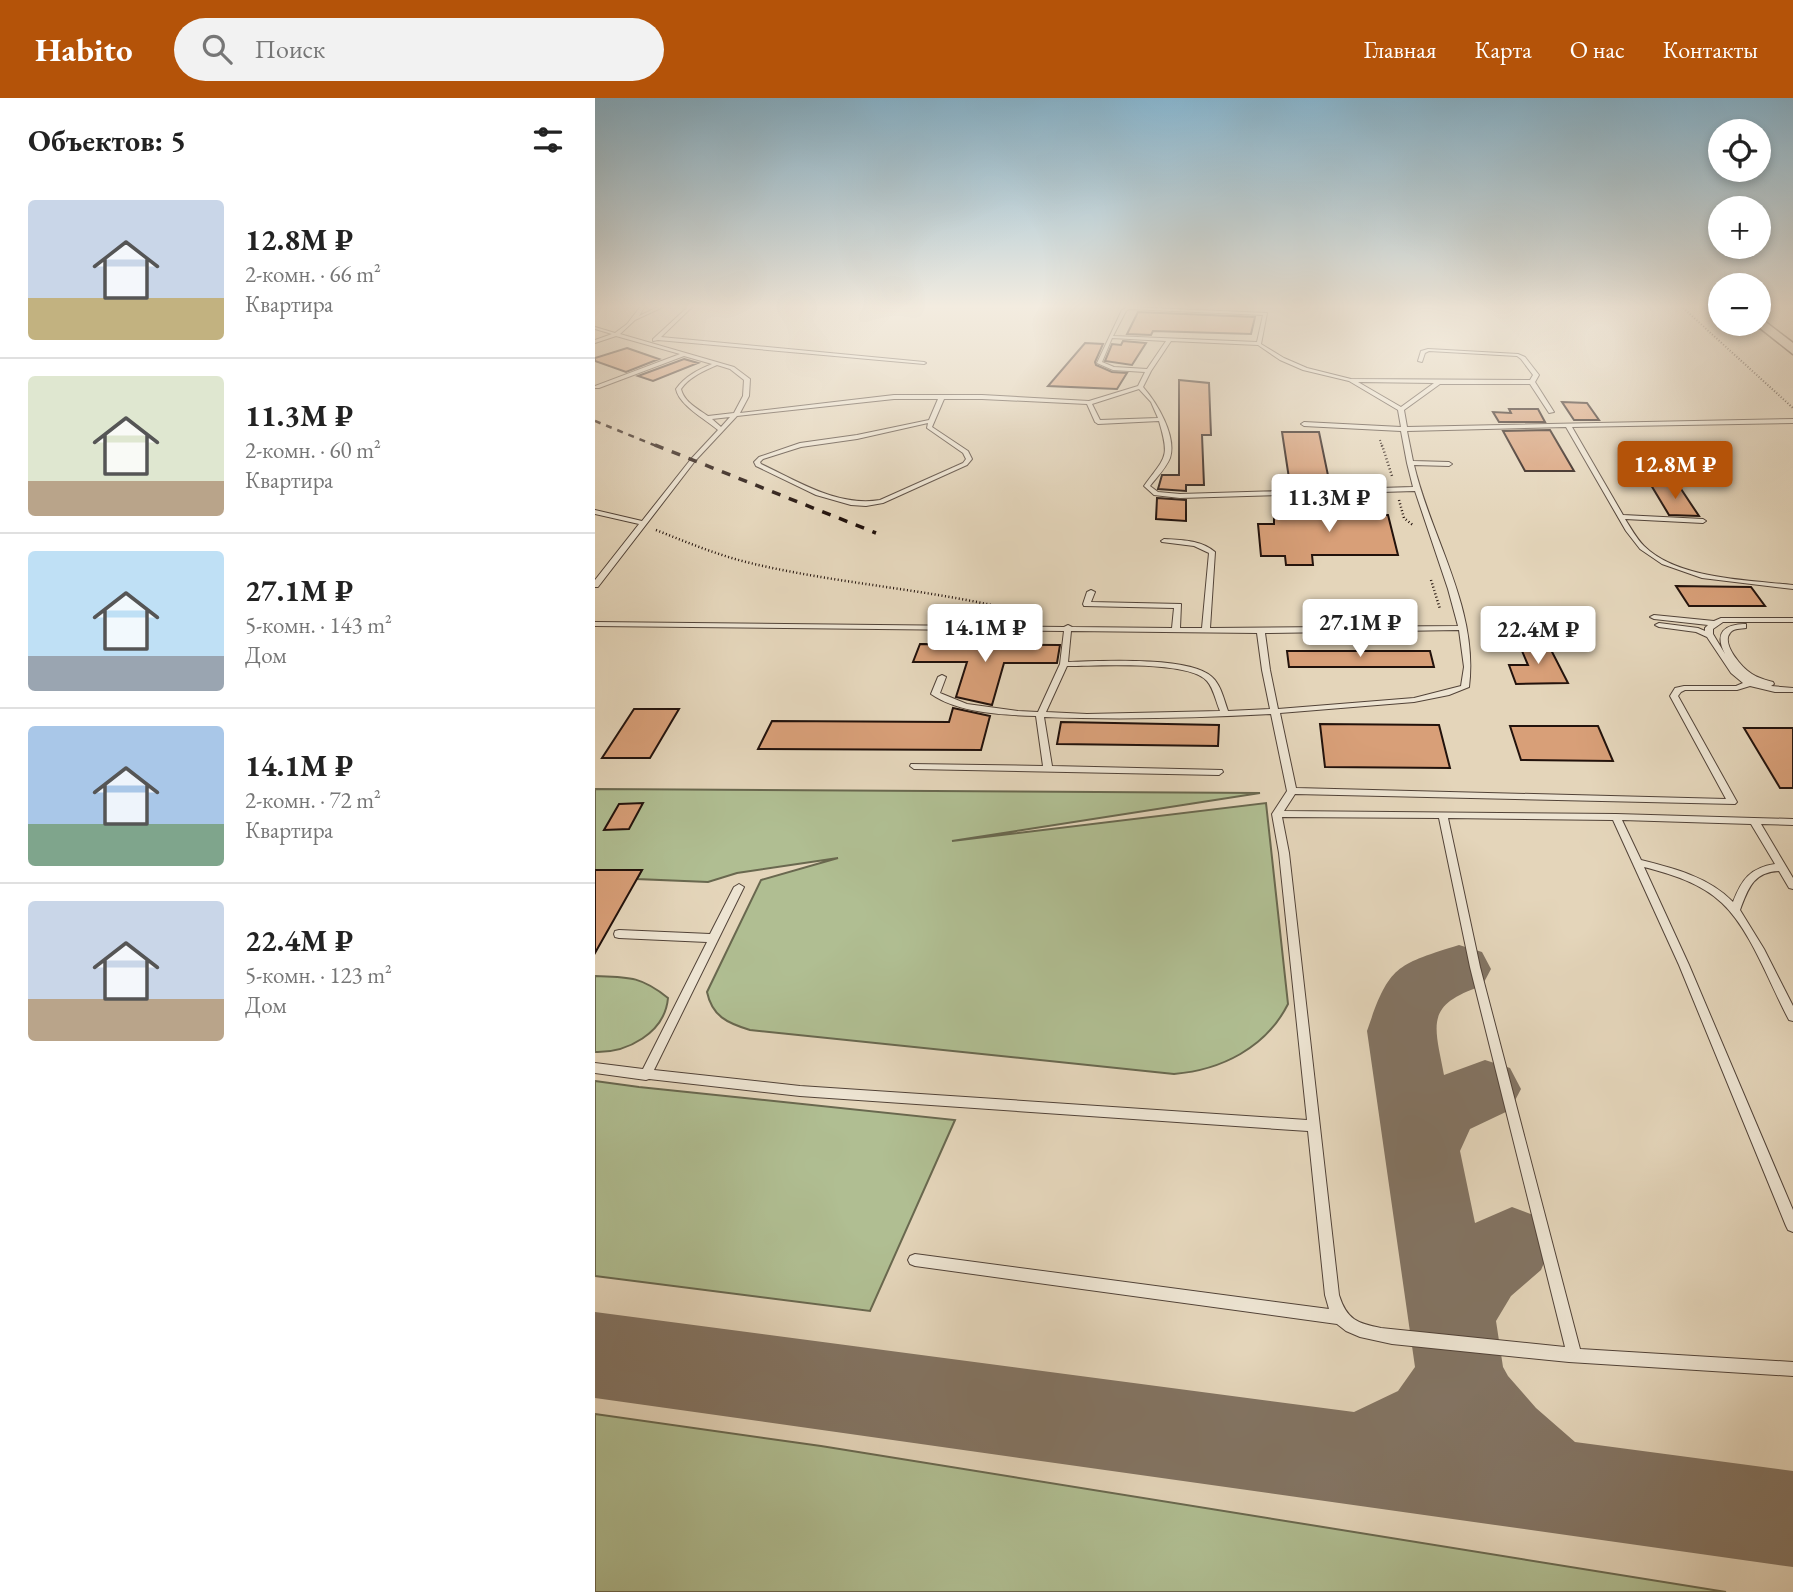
<!DOCTYPE html>
<html lang="ru">
<meta charset="utf-8">
<style>
:root{--surface:#fff;--page:#f2f2f2;--text:#222;--muted:#767676;--line:#e0e0e0;--accent:#b45309}
body{margin:0;font-family:"EB Garamond",serif;background:var(--page);color:var(--text);height:100vh;display:flex;flex-direction:column;font-size:26px;white-space:nowrap}
*{box-sizing:border-box;margin:0}
p{font-size:23px;color:var(--muted)}
.icon{flex:none;width:38px;height:38px;fill:none;stroke:currentColor;stroke-width:2;stroke-linecap:round;stroke-linejoin:round}
.map{position:relative;flex:1;overflow:hidden}
.panel{display:flex;flex-direction:column;background:var(--surface);width:595px}
.panel>*{flex:none}
.tools{position:absolute;left:1113px;top:21px;display:grid;gap:14px}
.tools a{display:grid;place-items:center;width:63px;height:63px;border-radius:50%;background:var(--surface);box-shadow:0 4px 10px #0003;font-size:35px}
.price{position:absolute;translate:-50% -60px;padding:0 16px;border-radius:7px;background:#fff;color:#222;font-size:23px;line-height:46px;filter:drop-shadow(0 2px 4px #0008)}
.price::after{content:'';position:absolute;left:50%;top:42px;width:21px;height:16px;margin-left:-10px;background:inherit;clip-path:polygon(0 0,100% 0,50% 100%)}
.price.current{background:var(--accent);color:#fff}
ul{padding:0;list-style:none}
li{display:flex;align-items:center;gap:21px;height:175px;padding:0 28px}
li+li{border-top:2px solid var(--line)}
li span{display:grid;place-items:center;flex:none;width:196px;height:140px;border-radius:7px;color:#555}
li>.icon{margin-inline-start:auto}
span .icon{width:84px;height:84px;fill:#fffc;stroke-width:1}
li b{font-size:30px}
h2{display:flex;justify-content:space-between;align-items:center;height:84px;padding:0 28px;font-size:30px}
header{display:flex;align-items:center;gap:42px;box-sizing:border-box;height:98px;padding:0 35px;background:var(--accent);color:#fff}
header strong{font-size:33px}
nav{display:flex;gap:38px;margin-inline-start:auto;font-size:24px}
.search{width:490px;height:63px;background:var(--page);display:flex;align-items:center;gap:18px;box-sizing:border-box;padding:0 24px;border-radius:38px;color:var(--muted);font-size:26px}
main{display:flex;flex:1;min-height:0}
.map>svg:first-child{display:block}
.green{fill:#b0be92;stroke:#69684f;stroke-width:2}
.lines{fill:none;stroke-linecap:round;stroke-linejoin:round}
.taxiway{fill:#837463;fill-rule:evenodd}
.building{fill:#d89f78;stroke:#22120c;stroke-width:2}
.service-casing{stroke:#524338;stroke-width:2}
.secondary-casing{stroke:#22120c;stroke-width:3}
.path-far1{stroke:#22120c;stroke-width:2;stroke-dasharray:1 2;stroke-linecap:butt}
.path{stroke:#22120c;stroke-width:2.5;stroke-dasharray:1 2.5;stroke-linecap:butt}
.service{fill:#ede4d2;fill-rule:evenodd}
.secondary{fill:#ede4d2;fill-rule:evenodd}
.rail-far1{stroke:#22120c;stroke-width:2.5;stroke-dasharray:6 6;stroke-linecap:butt}
.rail{stroke:#22120c;stroke-width:3.5;stroke-dasharray:9 9;stroke-linecap:butt}
</style>
<header>
<strong>Habito</strong>
<div class="search"><svg class="icon" aria-label="search" viewBox="0 0 24 24"><circle cx="10" cy="10" r="6"/><path d="M15 15l6 6"/></svg>Поиск</div>
<nav><a>Главная</a><a>Карта</a><a>О нас</a><a>Контакты</a></nav>
</header>
<main>
<section class="panel">
<h2>Объектов: 5<svg class="icon" aria-label="filters" viewBox="0 0 24 24"><path d="M4 7h16M4 17h16"/><circle cx="9" cy="7" r="2"/><circle cx="15" cy="17" r="2"/></svg></h2>
<ul>
<li><span style="background:linear-gradient(#c9d6e8 70%,#c2b280 0)"><svg class="icon" aria-label="home" viewBox="0 0 24 24"><path d="M3 11l9-7 9 7M6 9v11h12V9"/></svg></span><div><b>12.8M ₽</b><p>2-комн. · 66 m²</p><p>Квартира</p></div></li>
<li><span style="background:linear-gradient(#dfe7d0 75%,#b9a48a 0)"><svg class="icon" aria-label="home" viewBox="0 0 24 24"><path d="M3 11l9-7 9 7M6 9v11h12V9"/></svg></span><div><b>11.3M ₽</b><p>2-комн. · 60 m²</p><p>Квартира</p></div></li>
<li><span style="background:linear-gradient(#bfe0f5 75%,#9aa5b1 0)"><svg class="icon" aria-label="home" viewBox="0 0 24 24"><path d="M3 11l9-7 9 7M6 9v11h12V9"/></svg></span><div><b>27.1M ₽</b><p>5-комн. · 143 m²</p><p>Дом</p></div></li>
<li><span style="background:linear-gradient(#a9c7e8 70%,#7fa58c 0)"><svg class="icon" aria-label="home" viewBox="0 0 24 24"><path d="M3 11l9-7 9 7M6 9v11h12V9"/></svg></span><div><b>14.1M ₽</b><p>2-комн. · 72 m²</p><p>Квартира</p></div></li>
<li><span style="background:linear-gradient(#c9d6e8 70%,#b9a48a 0)"><svg class="icon" aria-label="home" viewBox="0 0 24 24"><path d="M3 11l9-7 9 7M6 9v11h12V9"/></svg></span><div><b>22.4M ₽</b><p>5-комн. · 123 m²</p><p>Дом</p></div></li>
</ul>
</section>
<div class="map">
<svg width="1198" height="1494" viewBox="0 0 1198 1494">
<rect width="100%" height="100%" fill="#e4d5ba"/>
<filter id="stains"><feTurbulence type="fractalNoise" baseFrequency=".00286" numOctaves="4"/><feColorMatrix values="0 0 0 0 .2 0 0 0 0 .09 0 0 0 0 .02 0 0 0 .5 -.17"/></filter>
<radialGradient id="worn" r=".72"><stop offset=".6" stop-color="#630" stop-opacity="0"/><stop offset="1" stop-color="#630" stop-opacity=".3"/></radialGradient>
<!-- green -->
<path class="green" d="M0,691L665,695L357,743L671,705L693,906C671,950 626,972 579,976L155,932C132,925 117,918 112,894L166,782L243,760L142,775L113,784L42,781L47,772H0Z
M0,878C33,879 46,878 73,900C70,935 32,955 0,954Z
M0,983L44,989L360,1022L275,1213L0,1178Z
M0,1316L226,1348L1131,1494H0Z"/>
<g class="lines">
<!-- taxiway -->
<path class="taxiway" d="M864,847L887,854L896,871L887,888C830,907 839,925 849,977L890,962L915,970L926,991L915,1012L875,1031L865,1053L880,1125L917,1109L946,1120L957,1146L946,1172L916,1198L901,1223L908,1269L913,1278L941,1310L980,1344L1198,1373V1469L0,1300V1214L759,1314L803,1293L820,1269L772,933C794,868 800,867 864,847Z"/>
</g>
<!-- building -->
<path class="building" d="M543,214L660,219L656,236L558,233L556,237L532,236Z
M528,243L551,245L537,267L510,263L517,246L526,247Z
M490,245L508,246L500,264L501,267L517,274L532,275L522,291L453,288Z
M32,250L64,261L31,274L0,263V260Z
M89,261L103,265L58,283L43,278Z
M584,282L614,285L616,337H607L609,387H591V393L563,391L567,377H584Z
M967,304L992,305L1004,322H979Z
M914,311H943L950,324H904L898,314L916,315Z
M955,332L979,373H930L908,333Z
M687,334H724L735,387H695Z
M1056,387L1084,388L1104,418L1074,417Z
M562,400L591,402V423L561,421Z
M732,402L777,403L781,417H793L803,457H717L718,467H691L690,458H666L663,426H679V418L735,420Z
M1081,488L1156,489L1170,508H1094Z
M325,546L465,547L462,565H409L397,607L361,599L372,564H318Z
M924,546H953L973,585L921,586L914,567H933Z
M692,553H835L839,569H694Z
M358,610L395,618L386,652L163,651L177,623L354,624Z
M39,611H84L55,660H7Z
M466,624L624,627L623,648L462,646Z
M725,626L844,627L855,670L730,669Z
M915,628H1003L1018,663L926,662Z
M1149,630H1198V690H1185Z
M48,705L34,731L9,732L24,706Z
M0,772H47L0,855Z"/>
<g class="lines">
<!-- service casing -->
<g class="service-casing">
<path id="service" d="M46,208H50L44,218L65,208H70L40,222L25,236L139,269L155,281L154,298L145,315L299,297H387L494,303L543,288L550,274L518,272L502,265L527,212L533,209L672,215L666,246L689,260L712,270L756,281L935,282L938,277L926,261L922,258L834,253L830,255L827,264L823,263L826,253L833,251L923,256L930,259L944,277L940,284L959,314L954,315L935,286H845L809,312L812,329L1198,321V325L977,329L1028,417L1108,421L1111,423L1108,425L1030,421C1036,430 1041,440 1049,448C1082,481 1153,482 1198,487V491L1107,480L1067,466L1045,451L1031,433L971,329L812,333L818,363L854,364L857,366L854,368L819,367C836,440 884,511 874,589L854,597L819,604L685,615L701,690L1131,701L1075,598L1080,590L1089,588H1141L1148,585L1136,575L1112,539L1101,534L1064,529L1060,527L1064,525L1103,530L1110,533V530L1113,527L1059,521L1055,519L1059,517L1119,523L1126,520H1198V524H1128L1118,531V536L1130,556C1119,535 1129,526 1151,526V530C1146,531 1138,530 1135,535C1126,546 1147,570 1157,576C1163,580 1171,582 1178,584L1179,586L1176,588L1198,590V594H1180L1155,588L1142,592H1090L1086,594L1083,598L1142,704L1140,706L700,696L689,713L1021,716L1198,721V727L1166,726L1198,780V791L1194,790L1184,773C1158,774 1153,791 1145,812L1169,851L1198,908V923L1194,922C1175,887 1156,832 1127,805C1106,785 1076,776 1049,769L1094,867L1198,1112V1134L1193,1132L1191,1128L1084,867L1018,722L853,720L885,869L985,1251L1198,1264V1278L974,1264L797,1246L765,1239L751,1233L742,1226L320,1168L315,1166L313,1162L315,1158L320,1156L734,1211L730,1197L713,1033L205,998L54,981L51,982L0,975V965L48,971L112,844L24,840L20,839L19,836L20,833L24,832L115,836L139,789L144,786L149,789L59,972L205,988L712,1022L684,755L677,716L692,693L676,616C601,620 525,622 449,619L457,668L627,672L628,674L624,677L319,671L315,668L316,666L448,668L441,618C408,617 363,615 336,596L343,579L347,577L351,579L345,595L372,606L423,613L443,614L465,566L469,533L0,528V524L469,529L473,527L477,529L577,530L579,510L489,508L488,506L492,494L496,492L500,494L496,504L586,506L585,530H607L614,455L599,448L567,444L566,443L569,441C587,442 606,442 620,454L615,530L863,528L853,491L820,393L585,400L559,397L549,388C571,358 575,360 564,323L503,326L500,324L492,306L387,301H349L337,329L373,353L377,361L372,367L288,405L271,408L256,407L221,397L161,368L159,364L164,359L205,345L262,337L334,322L343,301H299L142,318L100,363L3,489H0V482L44,426L0,416V412L47,423L96,361L123,332C110,321 84,307 81,291C90,278 103,272 117,266L89,258L4,290H0V288L85,256L21,238L0,245V242L17,236L0,231V229L20,235L32,226ZM534,211L668,217L662,244L518,238L531,213ZM517,240L571,243L552,271L519,269L507,264ZM576,243L663,247L685,262L708,272L754,283L803,312L806,329L709,324L706,326L709,328L806,333L812,365L818,389L585,396L563,394L555,388C562,379 571,370 575,360C582,338 562,305 548,289L556,273ZM122,267L135,271L149,282L148,298L139,315L113,318C103,311 89,304 86,291C94,279 109,273 122,267ZM763,284L839,285L806,309ZM544,291L556,304L563,320L505,322L497,306ZM135,319L126,329L117,321ZM333,325L332,330L368,355L371,361L368,365L285,402C242,409 203,383 166,366L165,364L168,361L206,349L262,341ZM864,532L869,569L866,588L819,600L683,611L675,572L670,535ZM476,533L662,535L667,572L675,611L633,613C629,602 626,587 617,579C595,558 504,563 473,564ZM472,568C500,568 594,562 612,583C619,591 621,604 625,613L492,616L451,614ZM687,719L844,720L875,869L970,1249L786,1230C762,1225 752,1222 744,1197L694,755ZM1027,722L1156,726L1180,766C1155,770 1147,781 1138,804C1114,779 1078,770 1046,762Z
M94,208H98L66,239L329,264L331,265L329,266L63,242L58,243V241Z"/>
</g>
<!-- secondary casing -->
<g class="secondary-casing">
<path id="secondary" d="M1164,219L1198,245V256L1160,226H1164Z"/>
</g>
<!-- path-far1 -->
<path class="path-far1" d="M1086,208L1198,310
M785,342L787,349"/>
<!-- path -->
<path class="path" d="M787,347L797,378
M804,402L809,420L819,428
M61,432C91,444 120,456 151,464C245,487 341,491 434,516
M836,482L845,511"/>
<!-- service -->
<use href="#service" class="service"/>
<!-- secondary -->
<use href="#secondary" class="secondary"/>
<!-- rail-far1 -->
<path class="rail-far1" d="M0,323L64,349"/>
<!-- rail -->
<path class="rail" d="M60,347L281,435"/>
</g>
<!-- sky -->
<linearGradient id="sky" x2="0" y2="1"><stop stop-color="#87b6d0"/><stop offset="0.5" stop-color="#f3ece0"/><stop offset="1" stop-color="#f3ece0" stop-opacity="0"/></linearGradient>
<rect width="1198" height="417" fill="url(#sky)"/>
<rect width="100%" height="100%" filter="url(#stains)"/>
<rect width="100%" height="100%" fill="url(#worn)"/>
</svg>
<div class="tools">
<a><svg class="icon" aria-label="locate" viewBox="0 0 24 24"><circle cx="12" cy="12" r="6"/><path d="M12 2v4M12 18v4M2 12h4M18 12h4"/></svg></a>
<a>+</a>
<a>−</a>
</div>
<b class="price current" style="left:1080px;top:403px">12.8M ₽</b>
<b class="price" style="left:734px;top:436px">11.3M ₽</b>
<b class="price" style="left:765px;top:561px">27.1M ₽</b>
<b class="price" style="left:390px;top:566px">14.1M ₽</b>
<b class="price" style="left:943px;top:568px">22.4M ₽</b>
</div>
</main>
